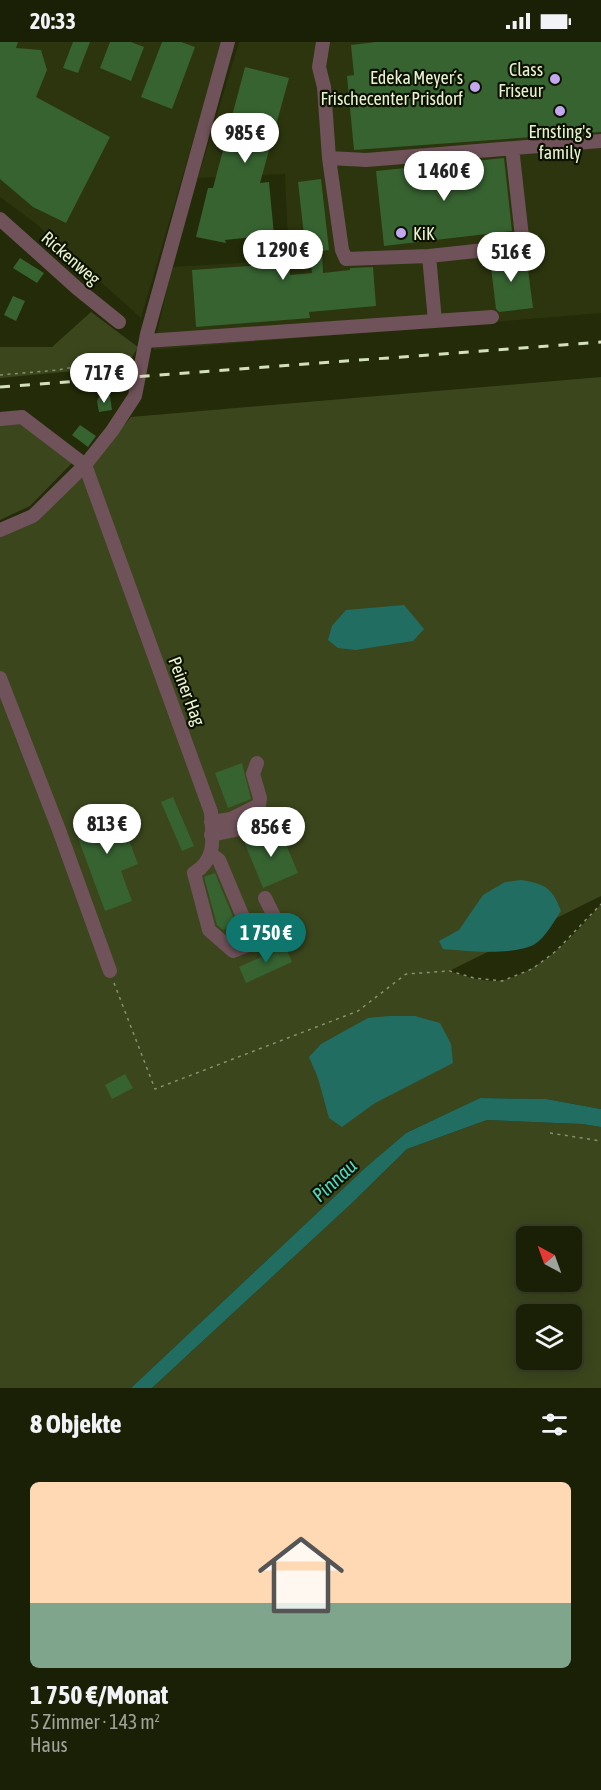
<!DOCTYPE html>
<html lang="de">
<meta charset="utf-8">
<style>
:root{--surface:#1a2006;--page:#232810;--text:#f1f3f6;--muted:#9fa39b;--line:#383e28;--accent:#0f766e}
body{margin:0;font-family:"Asap Condensed",sans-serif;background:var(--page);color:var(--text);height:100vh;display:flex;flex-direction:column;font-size:22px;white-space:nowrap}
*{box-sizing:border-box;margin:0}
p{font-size:20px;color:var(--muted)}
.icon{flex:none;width:33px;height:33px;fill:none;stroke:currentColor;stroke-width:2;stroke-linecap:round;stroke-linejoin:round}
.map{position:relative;height:1346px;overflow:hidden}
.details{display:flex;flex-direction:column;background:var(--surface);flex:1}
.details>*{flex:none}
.needle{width:39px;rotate:319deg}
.buttons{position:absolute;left:516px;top:1184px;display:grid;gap:12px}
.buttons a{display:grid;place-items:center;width:66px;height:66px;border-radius:9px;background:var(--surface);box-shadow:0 3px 15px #0003,0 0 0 2px var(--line);font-size:30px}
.price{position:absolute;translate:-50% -51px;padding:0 14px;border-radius:21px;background:#fff;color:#222;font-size:20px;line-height:39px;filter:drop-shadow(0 2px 3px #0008)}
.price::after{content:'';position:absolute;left:50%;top:36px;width:18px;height:14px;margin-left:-9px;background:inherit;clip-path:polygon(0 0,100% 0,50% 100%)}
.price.current{background:var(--accent);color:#fff}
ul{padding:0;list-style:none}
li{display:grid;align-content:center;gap:12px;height:318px;padding:0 30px}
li+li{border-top:2px solid var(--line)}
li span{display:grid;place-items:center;height:186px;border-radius:9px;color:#555}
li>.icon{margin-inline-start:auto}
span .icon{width:108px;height:108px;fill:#fffc;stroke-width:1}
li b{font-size:26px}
h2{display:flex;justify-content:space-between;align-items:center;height:72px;padding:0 30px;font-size:26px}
.status{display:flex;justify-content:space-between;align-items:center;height:42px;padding:0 30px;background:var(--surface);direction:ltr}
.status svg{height:16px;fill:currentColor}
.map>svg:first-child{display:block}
.built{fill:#2c350e}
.green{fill:#3b461d;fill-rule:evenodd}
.water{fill:#226d62}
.building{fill:#376331}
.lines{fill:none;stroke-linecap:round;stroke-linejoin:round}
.path{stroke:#88916f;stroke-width:1.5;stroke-dasharray:3 4.5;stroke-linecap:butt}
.minor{stroke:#70525a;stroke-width:14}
.rail{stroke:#d4dfbd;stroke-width:3;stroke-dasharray:10 10;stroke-linecap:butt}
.poi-dot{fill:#c4a7f1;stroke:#0d1200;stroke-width:2}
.labels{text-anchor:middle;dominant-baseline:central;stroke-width:4.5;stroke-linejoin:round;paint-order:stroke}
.poi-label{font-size:18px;fill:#e9f4d2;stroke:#0d1200;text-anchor:end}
.street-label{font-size:18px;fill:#e9f4d2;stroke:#0d1200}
.water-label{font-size:20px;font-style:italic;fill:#4cd9c5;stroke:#0d1200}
</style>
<div class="status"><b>20:33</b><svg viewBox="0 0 49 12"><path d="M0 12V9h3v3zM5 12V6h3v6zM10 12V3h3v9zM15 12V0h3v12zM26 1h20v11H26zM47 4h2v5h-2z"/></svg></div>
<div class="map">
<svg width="601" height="1346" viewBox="0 0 601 1346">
<rect width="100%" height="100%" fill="#232b08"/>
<!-- built -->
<path class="built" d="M0,0H222L141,276L35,181L0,155Z
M239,0H601V271L153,308L172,225L289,218L285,132L198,136Z"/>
<!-- green -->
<path class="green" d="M91,270L138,305L127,324L0,336V305H52Z
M601,335V854L449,929C463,934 489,942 504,938C544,928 575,892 601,862V1067L546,1057L480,1056L406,1091L365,1126L131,1346H0V495L37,480L85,429L131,375Z
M18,379L73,420L30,464L0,478V382Z
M487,1078L582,1082L601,1085V1346H152L352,1161L407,1107ZM526,1194H572V1239H526ZM526,1272H572V1317H526Z"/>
<!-- water -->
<path class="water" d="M404,563L424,587L413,599L356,608L338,606L328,598L332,584L346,568Z
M521,838C545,842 552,845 561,869C554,879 546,895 535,902C514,914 467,909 443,907L439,899L459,888L483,853L505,840Z
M389,974H415L440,981L451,1002L453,1021L375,1061L342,1085L329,1076L318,1036L309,1015L321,1002L368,976Z
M480,1056L546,1057L601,1067V1085L582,1082L487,1078L407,1107L352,1161L152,1346H131L365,1126L406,1091Z"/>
<!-- building -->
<path class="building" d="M0,0H18L16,6L41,8L47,28L36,55L110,95L66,181L33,165L0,137Z
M73,0H90L78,31L63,26Z
M110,0H131L144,5L131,39L100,26Z
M162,0H181L195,5L172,67L141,55Z
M376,0H601V90L354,108L347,34L354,33L351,3Z
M245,25L289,36L260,141L269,140L274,193L225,198L226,201L196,195L208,146H213Z
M504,116L512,189L384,204L376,129Z
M321,137L329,208L322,209L323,231L350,228V226L373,225L376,264L309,270L310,276L196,285L192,228L278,222L279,223H289L290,233L312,231L310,210L306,211L298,140Z
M526,212L533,266L499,270L496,267L490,217Z
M20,216L44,231L37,241L13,226Z
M13,254L25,259L16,279L4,273Z
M110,354L112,368L99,370L97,359L99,355Z
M80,383L96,394L88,405L72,393Z
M242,721L251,757L228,766L215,731Z
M173,755L194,804L182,809L161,760Z
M116,764L138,822L121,829L132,859L105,869L72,780Z
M280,788L298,831L263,846L244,799Z
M215,831L236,882L223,888L217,883L204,835Z
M285,904L292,920L246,941L239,925Z
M125,1032L133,1046L112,1057L105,1043Z"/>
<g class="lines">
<!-- path -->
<path class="path" d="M0,333L58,328L131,314
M114,941L155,1047L358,969L406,932L450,929L474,936L502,939L532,927L556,909L601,862
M550,1091L601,1099"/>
<!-- minor -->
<path class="minor" d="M323,0L319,25L324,45L329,116L342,208L346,217L429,214L523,204L513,114
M329,116L366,118L601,99
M0,177L78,247L119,280
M429,214L435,279
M146,299L492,275
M0,377L22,375L85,423
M85,423L211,770C212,795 218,816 194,831L209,888L233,909L276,892L280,886L265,856
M0,488L33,474L85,423L112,389L135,354L147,292L228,0
M0,636L59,788L110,929
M211,780L231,777L259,763L260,756L253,732L257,721
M211,793L278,779
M211,812L219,818L254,901"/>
<!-- rail -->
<path class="rail" d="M0,345L601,300"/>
</g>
<!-- markers -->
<g class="poi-dot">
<circle cx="555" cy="37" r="6"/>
<circle cx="475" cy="45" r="6"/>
<circle cx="560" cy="69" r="6"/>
<circle cx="401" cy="191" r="6"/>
</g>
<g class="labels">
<!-- poi labels -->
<g class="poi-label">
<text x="543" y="27">Class<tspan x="543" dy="21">Friseur</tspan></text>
<text x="463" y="35">Edeka Meyer´s<tspan x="463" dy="21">Frischecenter Prisdorf</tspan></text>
<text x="560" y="89" text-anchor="middle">Ernsting's<tspan x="560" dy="21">family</tspan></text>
<text x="413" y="191" text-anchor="start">KiK</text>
</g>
<!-- street labels -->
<g class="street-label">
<text transform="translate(71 216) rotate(41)">Rickenweg</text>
<text transform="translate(187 649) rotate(69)">Peiner Hag</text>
</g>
<!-- water labels -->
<g class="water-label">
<text transform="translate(334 1138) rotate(-43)">Pinnau</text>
</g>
</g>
</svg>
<div class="buttons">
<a><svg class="needle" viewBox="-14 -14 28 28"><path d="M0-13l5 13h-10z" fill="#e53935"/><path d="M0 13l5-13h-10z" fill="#9fa39b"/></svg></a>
<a><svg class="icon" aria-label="layers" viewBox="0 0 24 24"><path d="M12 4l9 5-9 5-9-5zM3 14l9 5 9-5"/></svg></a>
</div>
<b class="price" style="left:245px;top:122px">985 €</b>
<b class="price" style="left:444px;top:160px">1 460 €</b>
<b class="price" style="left:283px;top:239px">1 290 €</b>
<b class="price" style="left:511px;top:241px">516 €</b>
<b class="price" style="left:104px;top:362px">717 €</b>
<b class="price" style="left:107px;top:813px">813 €</b>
<b class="price" style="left:271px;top:816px">856 €</b>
<b class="price current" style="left:266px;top:922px">1 750 €</b>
</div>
<section class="details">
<h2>8 Objekte<svg class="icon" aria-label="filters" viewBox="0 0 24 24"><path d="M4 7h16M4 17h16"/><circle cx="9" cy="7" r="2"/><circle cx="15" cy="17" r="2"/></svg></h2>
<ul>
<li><span style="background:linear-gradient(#ffd9b3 65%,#7fa58c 0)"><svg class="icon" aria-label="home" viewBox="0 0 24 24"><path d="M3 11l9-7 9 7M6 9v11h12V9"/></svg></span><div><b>1 750 €/Monat</b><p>5 Zimmer · 143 m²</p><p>Haus</p></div></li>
</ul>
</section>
